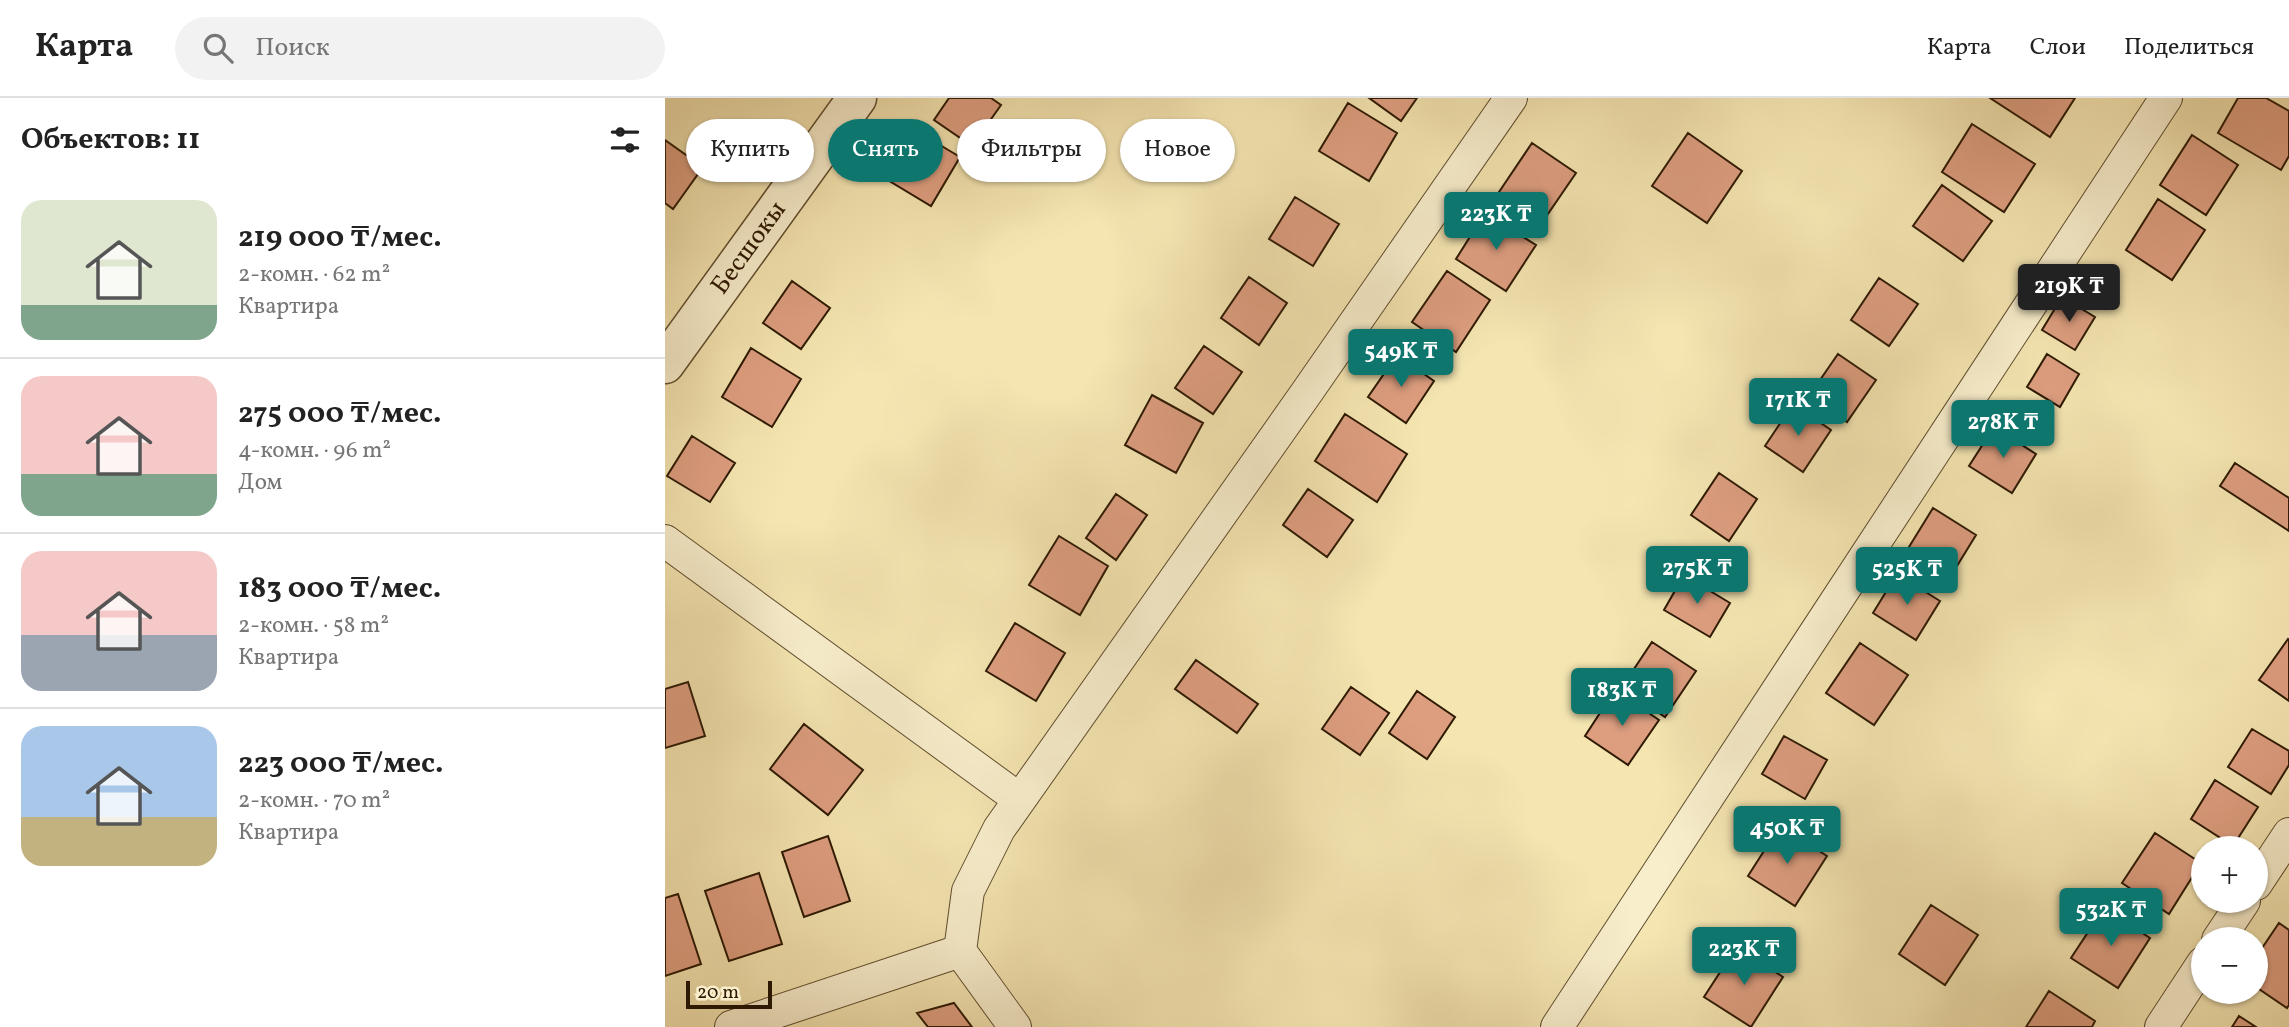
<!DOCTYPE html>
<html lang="ru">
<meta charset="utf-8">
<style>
:root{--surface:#fff;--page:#f2f2f2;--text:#222;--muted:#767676;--line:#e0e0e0;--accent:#0f766e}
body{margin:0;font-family:Vollkorn,serif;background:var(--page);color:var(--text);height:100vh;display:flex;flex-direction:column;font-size:26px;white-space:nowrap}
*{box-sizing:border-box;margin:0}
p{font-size:23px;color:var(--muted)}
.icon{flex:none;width:38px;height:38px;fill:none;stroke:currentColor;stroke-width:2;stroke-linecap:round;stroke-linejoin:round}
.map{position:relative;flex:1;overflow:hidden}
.panel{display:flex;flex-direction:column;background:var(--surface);width:665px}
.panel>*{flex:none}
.hud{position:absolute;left:21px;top:21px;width:665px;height:63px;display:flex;gap:14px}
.fabs{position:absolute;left:1526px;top:738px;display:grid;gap:14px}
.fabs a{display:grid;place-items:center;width:77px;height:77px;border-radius:50%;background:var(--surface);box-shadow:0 2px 5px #0004;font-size:35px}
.scale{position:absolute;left:21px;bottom:18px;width:86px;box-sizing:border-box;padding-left:7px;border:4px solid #2e1a03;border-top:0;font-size:19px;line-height:24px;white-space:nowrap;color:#2e1a03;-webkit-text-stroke:5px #f8eecc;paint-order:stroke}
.price{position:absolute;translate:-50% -60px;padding:0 16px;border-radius:7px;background:var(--accent);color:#fff;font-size:23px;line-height:46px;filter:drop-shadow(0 2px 4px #0008)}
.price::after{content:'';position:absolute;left:50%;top:42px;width:21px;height:16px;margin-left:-10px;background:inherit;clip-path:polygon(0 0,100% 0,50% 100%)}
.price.active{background:#222;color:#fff}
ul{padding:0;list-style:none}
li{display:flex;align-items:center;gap:21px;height:175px;padding:0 21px}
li+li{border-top:2px solid var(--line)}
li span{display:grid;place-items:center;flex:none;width:196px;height:140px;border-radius:21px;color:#555}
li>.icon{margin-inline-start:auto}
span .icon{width:84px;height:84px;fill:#fffc;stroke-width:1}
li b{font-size:30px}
h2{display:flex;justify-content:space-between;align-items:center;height:84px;padding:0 21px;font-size:30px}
.pill{padding:0 24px;border-radius:32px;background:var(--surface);box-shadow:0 2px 5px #0004;font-size:24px;line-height:63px}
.pill.active{background:var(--accent);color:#fff}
header{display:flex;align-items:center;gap:42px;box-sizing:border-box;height:98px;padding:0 35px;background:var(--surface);border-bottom:2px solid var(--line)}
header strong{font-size:33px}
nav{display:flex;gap:38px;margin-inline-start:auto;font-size:24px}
.search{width:490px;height:63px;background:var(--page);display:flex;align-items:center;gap:18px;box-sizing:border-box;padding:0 24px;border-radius:38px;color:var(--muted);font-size:26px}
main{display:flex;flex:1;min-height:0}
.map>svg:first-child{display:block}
.building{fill:#dd9e80;stroke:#2e1a03;stroke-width:2}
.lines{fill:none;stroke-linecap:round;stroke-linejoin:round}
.minor-casing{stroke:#604d2e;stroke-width:34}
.tertiary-casing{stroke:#604d2e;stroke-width:41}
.minor{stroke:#f8eecc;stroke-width:32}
.tertiary{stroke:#f8eecc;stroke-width:38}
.labels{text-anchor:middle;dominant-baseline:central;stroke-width:7;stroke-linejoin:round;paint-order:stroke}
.street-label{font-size:26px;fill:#2e1a03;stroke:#f8eecc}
</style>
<header>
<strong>Карта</strong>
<div class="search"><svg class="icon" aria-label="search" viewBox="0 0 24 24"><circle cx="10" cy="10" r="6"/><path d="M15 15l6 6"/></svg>Поиск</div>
<nav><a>Карта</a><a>Слои</a><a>Поделиться</a></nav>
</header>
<main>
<section class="panel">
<h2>Объектов: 11<svg class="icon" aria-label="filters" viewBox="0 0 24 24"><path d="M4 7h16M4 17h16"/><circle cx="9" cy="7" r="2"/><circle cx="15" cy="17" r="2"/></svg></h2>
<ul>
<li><span style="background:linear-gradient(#dfe7d0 75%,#7fa58c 0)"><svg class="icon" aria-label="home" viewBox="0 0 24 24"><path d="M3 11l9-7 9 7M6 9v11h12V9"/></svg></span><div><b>219 000 ₸/мес.</b><p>2-комн. · 62 m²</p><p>Квартира</p></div></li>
<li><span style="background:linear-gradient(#f6c9c9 70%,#7fa58c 0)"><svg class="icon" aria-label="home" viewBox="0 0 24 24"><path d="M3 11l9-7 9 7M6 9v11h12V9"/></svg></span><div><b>275 000 ₸/мес.</b><p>4-комн. · 96 m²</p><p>Дом</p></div></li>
<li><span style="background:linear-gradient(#f6c9c9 60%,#9aa5b1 0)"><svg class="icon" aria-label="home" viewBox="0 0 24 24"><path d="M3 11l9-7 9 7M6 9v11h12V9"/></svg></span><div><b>183 000 ₸/мес.</b><p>2-комн. · 58 m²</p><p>Квартира</p></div></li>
<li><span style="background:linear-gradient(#a9c7e8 65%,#c2b280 0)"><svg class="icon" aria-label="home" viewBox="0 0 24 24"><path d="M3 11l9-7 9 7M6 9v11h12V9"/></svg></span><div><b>223 000 ₸/мес.</b><p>2-комн. · 70 m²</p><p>Квартира</p></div></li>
</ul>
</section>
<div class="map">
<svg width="1624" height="929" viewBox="0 0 1624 929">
<rect width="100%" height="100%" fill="#f4e5b1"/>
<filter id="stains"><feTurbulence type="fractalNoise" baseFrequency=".00286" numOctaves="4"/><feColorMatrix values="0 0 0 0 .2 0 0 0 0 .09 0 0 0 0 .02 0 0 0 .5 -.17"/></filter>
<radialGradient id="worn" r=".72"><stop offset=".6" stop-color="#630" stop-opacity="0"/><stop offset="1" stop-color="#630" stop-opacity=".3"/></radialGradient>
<!-- building -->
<path class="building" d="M284,0H326L336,7L307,48L269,22Z
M704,0H752L736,23Z
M1325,0H1410L1385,39Z
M1573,0H1601L1624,13V58L1616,72L1553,35Z
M683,5L732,35L704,83L654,53Z
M1307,26L1370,66L1339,114L1277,74Z
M245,29L295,59L266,108L216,78Z
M1023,35L1077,73L1042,125L987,88Z
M1527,37L1573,67L1541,117L1495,87Z
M0,42L38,69L8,111L0,105Z
M867,45L911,75L876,126L832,97Z
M1277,87L1327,123L1298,163L1248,128Z
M630,99L674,126L648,168L604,141Z
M1493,101L1540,132L1507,182L1461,152Z
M820,115L871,147L841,193L791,161Z
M782,173L825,202L791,254L747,224Z
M584,179L622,205L594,247L556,220Z
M1214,180L1253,206L1224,248L1186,222Z
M127,183L165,210L136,251L98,225Z
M1397,199L1430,219L1410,252L1377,232Z
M539,248L577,274L548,316L510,290Z
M86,250L136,281L107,329L57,299Z
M1173,256L1211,282L1182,324L1144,298Z
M1382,256L1414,276L1395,309L1362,289Z
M732,257L769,283L741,325L703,299Z
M487,297L538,325L511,375L460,347Z
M1128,306L1166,332L1138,374L1100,348Z
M680,316L742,356L712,404L650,363Z
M1329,329L1371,356L1347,395L1304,368Z
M27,338L70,365L45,404L2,378Z
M1570,365L1624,400V433L1555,388Z
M1054,375L1092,401L1064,443L1026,417Z
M643,391L688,422L662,459L618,427Z
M451,396L482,417L451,462L421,440Z
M1268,410L1311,437L1287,476L1244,449Z
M394,438L443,468L415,517L364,487Z
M1232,476L1275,503L1251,542L1208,515Z
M1019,477L1065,505L1045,539L999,512Z
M350,525L400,555L371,603L321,573Z
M1623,541L1624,542V603L1594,582Z
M987,544L1031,573L1000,619L957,589Z
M1195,545L1243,577L1209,627L1161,595Z
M531,562L593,606L572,635L510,591Z
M23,584L40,638L0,650V591Z
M686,589L724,615L695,657L657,631Z
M950,592L994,622L963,667L920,638Z
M752,593L790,619L762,661L724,635Z
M139,626L198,672L163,717L105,671Z
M1587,631L1624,653V667L1606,696L1563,669Z
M1119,638L1162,662L1140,701L1097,676Z
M1550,682L1593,709L1568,748L1526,721Z
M1115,728L1162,758L1130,808L1083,778Z
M1490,735L1536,765L1504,816L1457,785Z
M163,738L185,803L139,819L117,754Z
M94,775L117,846L64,863L40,793Z
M13,796L36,866L0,878V800Z
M1266,807L1313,837L1280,887L1234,856Z
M1439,810L1485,840L1453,890L1406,860Z
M1614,825L1624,832V907L1622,910L1591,889V859Z
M1072,848L1118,879L1086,929L1039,899Z
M1384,893L1430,923L1427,929H1361Z
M289,905L307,929H263L252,915Z
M1574,918L1591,929H1567Z"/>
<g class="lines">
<!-- minor casing -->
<g class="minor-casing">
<path id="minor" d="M0,443L354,701
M1591,786L1624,736
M1553,842L1579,803
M295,853L303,793L334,731L642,294L846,0
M66,929L295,853L350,929
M892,929L1501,0
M1496,929L1538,865"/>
</g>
<!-- tertiary casing -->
<g class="tertiary-casing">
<path id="tertiary" d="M0,266L192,0"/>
</g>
<!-- minor -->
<use href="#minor" class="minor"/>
<!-- tertiary -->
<use href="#tertiary" class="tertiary"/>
</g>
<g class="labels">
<!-- street labels -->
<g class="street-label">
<text transform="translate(84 150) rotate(-54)">Бесшокы</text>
</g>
</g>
<rect width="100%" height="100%" filter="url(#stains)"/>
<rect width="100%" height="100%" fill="url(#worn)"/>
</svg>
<div class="fabs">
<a>+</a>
<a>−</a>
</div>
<div class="scale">20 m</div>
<b class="price" style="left:831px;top:154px">223K ₸</b>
<b class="price active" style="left:1404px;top:226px">219K ₸</b>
<b class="price" style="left:736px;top:291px">549K ₸</b>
<b class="price" style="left:1133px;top:340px">171K ₸</b>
<b class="price" style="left:1338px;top:362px">278K ₸</b>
<b class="price" style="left:1032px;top:508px">275K ₸</b>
<b class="price" style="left:1242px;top:509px">525K ₸</b>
<b class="price" style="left:957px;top:630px">183K ₸</b>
<b class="price" style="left:1122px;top:768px">450K ₸</b>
<b class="price" style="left:1446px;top:850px">532K ₸</b>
<b class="price" style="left:1079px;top:889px">223K ₸</b>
<div class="hud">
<a class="pill">Купить</a>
<a class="pill active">Снять</a>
<a class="pill">Фильтры</a>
<a class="pill">Новое</a>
</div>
</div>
</main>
